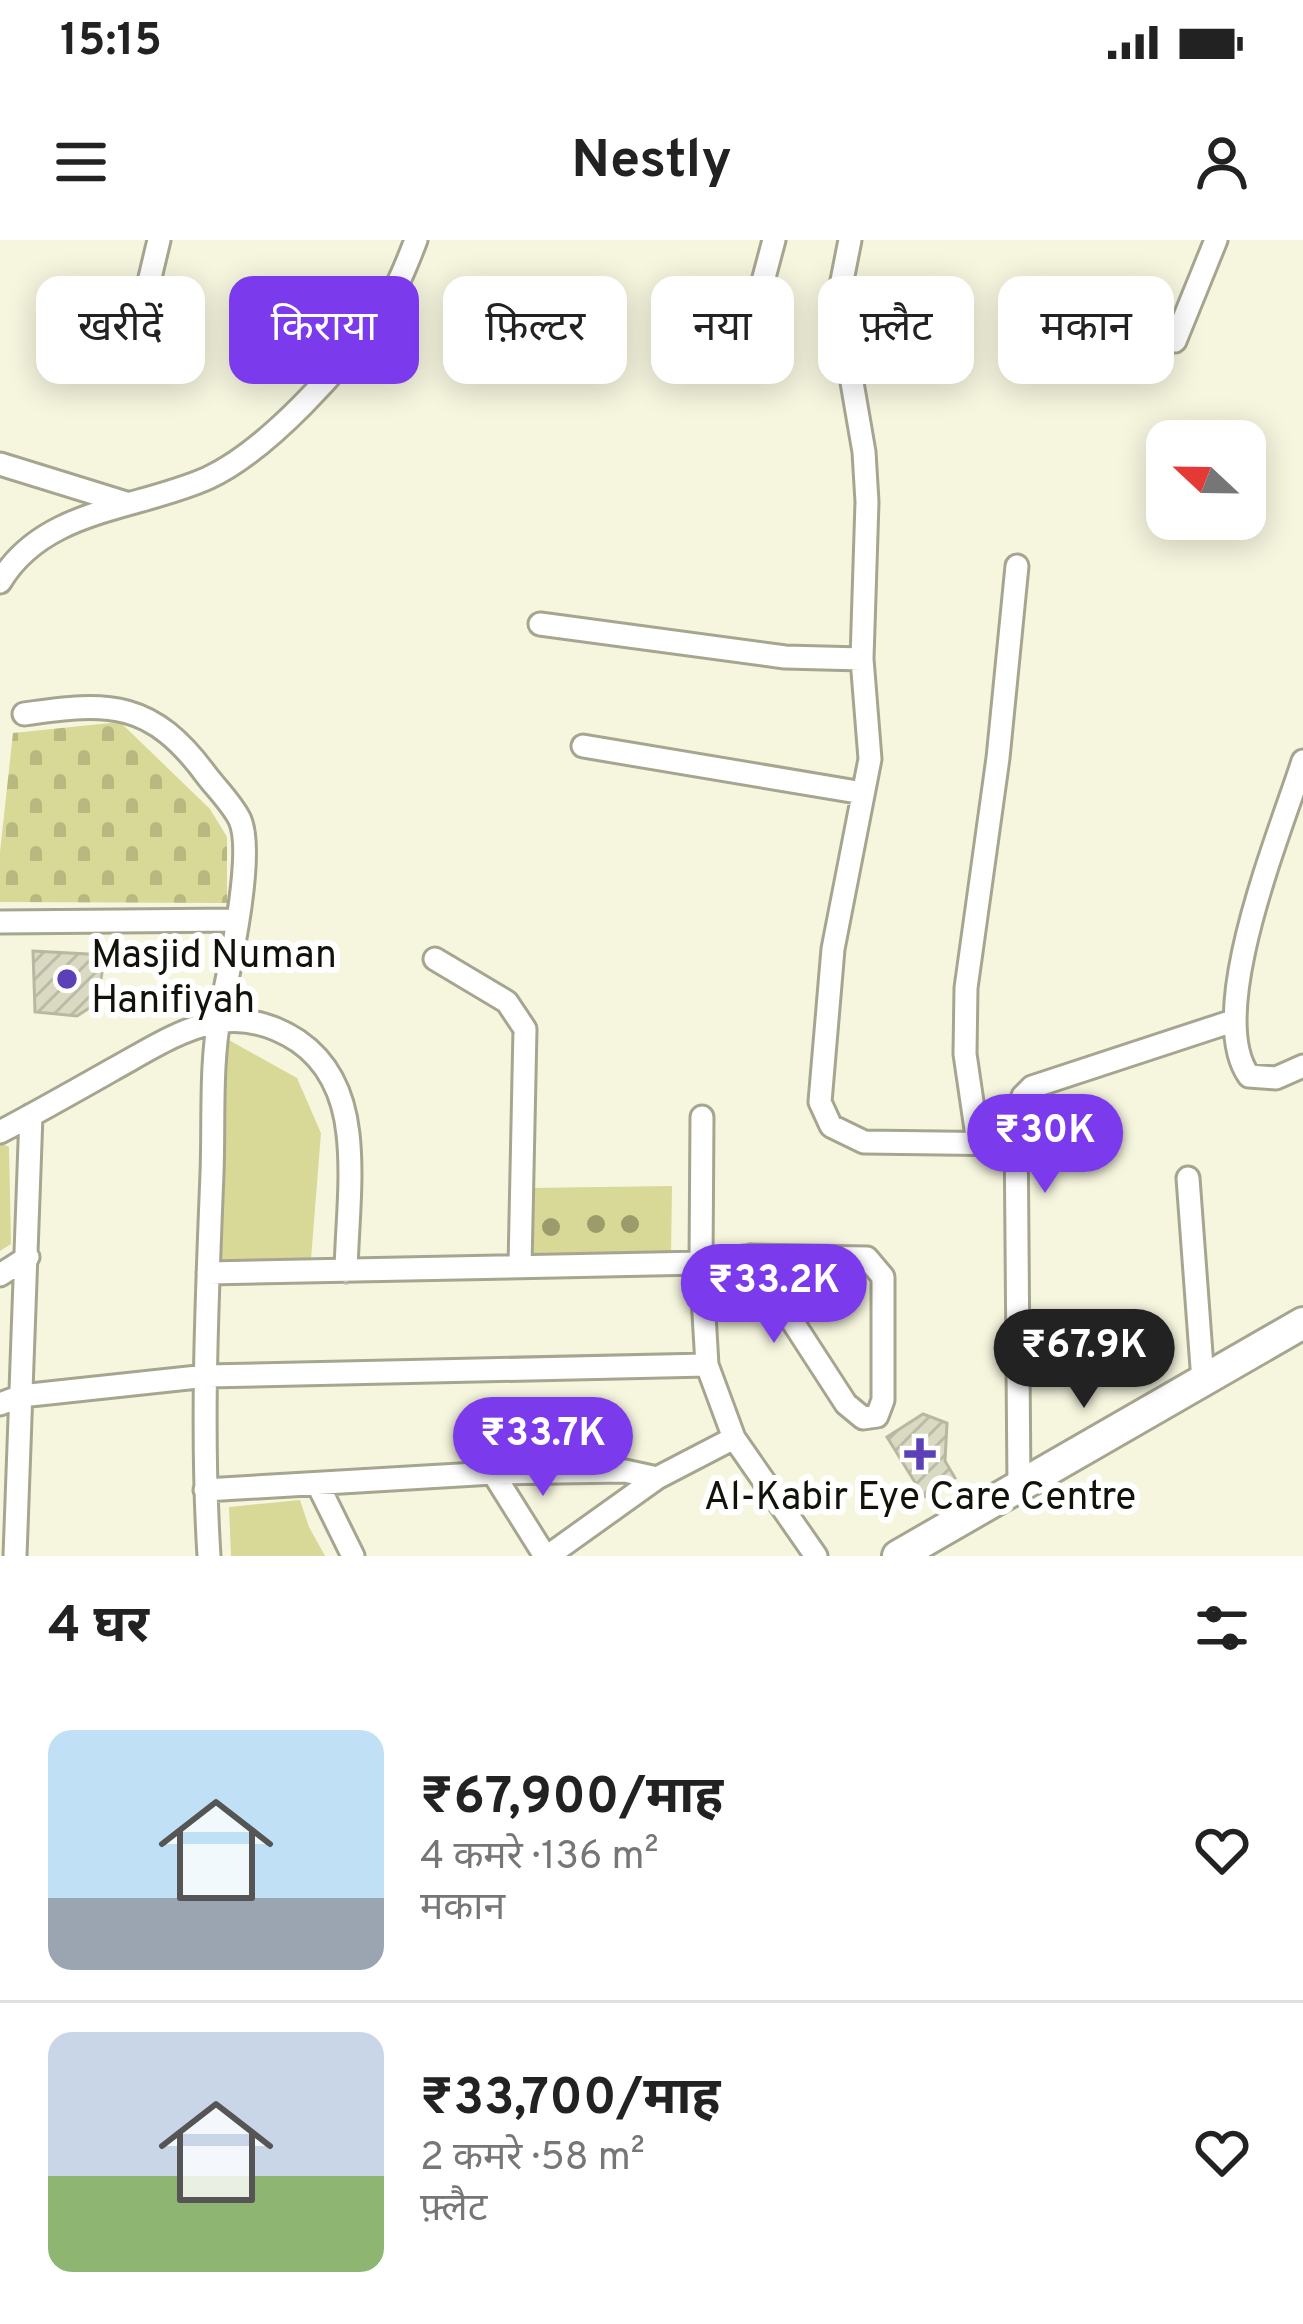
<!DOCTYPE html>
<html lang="hi">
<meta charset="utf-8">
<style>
:root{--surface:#fff;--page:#f6f6f6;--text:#222;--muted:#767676;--line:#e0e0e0;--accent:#7c3aed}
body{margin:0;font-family:Overpass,"Noto Sans Devanagari",sans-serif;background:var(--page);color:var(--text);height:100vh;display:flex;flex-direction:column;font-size:45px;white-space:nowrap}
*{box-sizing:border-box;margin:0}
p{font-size:39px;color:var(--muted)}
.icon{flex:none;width:66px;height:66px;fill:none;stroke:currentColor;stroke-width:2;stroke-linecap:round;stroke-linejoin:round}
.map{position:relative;height:1316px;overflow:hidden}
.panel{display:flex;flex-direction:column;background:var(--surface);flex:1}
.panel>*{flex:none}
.hud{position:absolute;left:36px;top:36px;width:1233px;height:108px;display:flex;gap:24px}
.needle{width:78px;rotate:292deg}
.controls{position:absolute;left:1146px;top:180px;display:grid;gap:24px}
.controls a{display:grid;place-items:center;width:120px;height:120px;border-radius:24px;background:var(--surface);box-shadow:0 6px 30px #0003;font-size:60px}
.price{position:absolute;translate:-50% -102px;padding:0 27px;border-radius:42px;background:var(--accent);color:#fff;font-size:39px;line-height:78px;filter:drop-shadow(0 3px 6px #0008)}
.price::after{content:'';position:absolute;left:50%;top:72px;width:36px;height:27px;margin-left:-18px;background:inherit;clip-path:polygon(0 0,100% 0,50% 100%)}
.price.current{background:#222;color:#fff}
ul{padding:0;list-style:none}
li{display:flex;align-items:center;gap:36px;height:300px;padding:0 48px}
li+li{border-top:3px solid var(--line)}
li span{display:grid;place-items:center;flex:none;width:336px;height:240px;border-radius:24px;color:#555}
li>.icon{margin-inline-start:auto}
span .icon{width:144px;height:144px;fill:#fffc;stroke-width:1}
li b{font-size:51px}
h2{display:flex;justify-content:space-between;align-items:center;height:144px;padding:0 48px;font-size:51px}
.pill{padding:0 42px;border-radius:24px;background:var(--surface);box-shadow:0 6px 30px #0003;font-size:42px;line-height:108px}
.pill.current{background:var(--accent);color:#fff}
.status{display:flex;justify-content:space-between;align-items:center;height:84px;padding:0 60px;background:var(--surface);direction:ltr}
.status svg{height:33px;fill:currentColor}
header{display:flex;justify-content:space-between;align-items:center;height:156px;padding:0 48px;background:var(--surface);font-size:54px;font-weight:700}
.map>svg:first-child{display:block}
.green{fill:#d8d897}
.cemetery{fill:url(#cemetery-stones)}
.building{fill:url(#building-hatch);stroke:#b8b8a2;stroke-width:3}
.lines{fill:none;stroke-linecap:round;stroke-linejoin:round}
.street-casing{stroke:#a6a690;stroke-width:27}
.secondary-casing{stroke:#a6a690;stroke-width:36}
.street{stroke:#fff;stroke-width:21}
.secondary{stroke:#fff;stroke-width:30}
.tree{fill:#9c9b6b}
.poi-dot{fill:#5b40b8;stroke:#fff;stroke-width:4.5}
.labels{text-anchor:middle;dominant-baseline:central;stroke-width:12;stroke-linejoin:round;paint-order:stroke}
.poi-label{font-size:39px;fill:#12120a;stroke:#fff;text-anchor:start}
</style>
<div class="status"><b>15:15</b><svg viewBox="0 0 49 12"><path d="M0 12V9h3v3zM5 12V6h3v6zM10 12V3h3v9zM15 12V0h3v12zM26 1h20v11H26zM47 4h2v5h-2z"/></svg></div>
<header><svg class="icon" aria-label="menu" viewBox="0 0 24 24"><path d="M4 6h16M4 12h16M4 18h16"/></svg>Nestly<svg class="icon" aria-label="person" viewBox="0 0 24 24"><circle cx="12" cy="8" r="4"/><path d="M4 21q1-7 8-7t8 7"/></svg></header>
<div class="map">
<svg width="1303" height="1316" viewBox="0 0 1303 1316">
<defs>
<pattern id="cemetery-stones" width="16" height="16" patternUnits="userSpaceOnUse" patternTransform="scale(3)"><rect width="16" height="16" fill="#d8d897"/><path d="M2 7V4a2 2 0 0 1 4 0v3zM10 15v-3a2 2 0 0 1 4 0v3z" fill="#b8b881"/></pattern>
<pattern id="building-hatch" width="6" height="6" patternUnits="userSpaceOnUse" patternTransform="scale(3)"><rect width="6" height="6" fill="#dadac3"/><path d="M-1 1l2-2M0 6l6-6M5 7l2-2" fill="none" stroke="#babaa6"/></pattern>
</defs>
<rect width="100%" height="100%" fill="#f6f6df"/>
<!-- green -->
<path class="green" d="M227,799L297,838L321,893L311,1019L220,1022Z
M0,903L9,907L11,1004L0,1011Z
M672,946L671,1016L526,1020L530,948Z
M300,1260L309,1287L325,1316H231L229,1267Z"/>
<!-- cemetery -->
<path class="cemetery" d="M120,482L210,569L227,597V663L0,662V612L13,493Z"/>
<!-- building -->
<path class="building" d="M33,711L105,715L97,763L77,776L35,772Z
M923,1174L947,1183L945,1221L955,1238L924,1257L887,1197Z"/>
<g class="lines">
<!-- street casing -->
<g class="street-casing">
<path id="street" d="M850,0L838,61L864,212L867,262L862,419L870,519L833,709L820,862L831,886L864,902L1016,904
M148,46L159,0
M758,60L774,0
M1175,101L1216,0
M0,224L126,263
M0,342C44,268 137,270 208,238C267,211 342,127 380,74C396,51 406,26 416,0
M540,384L785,417L862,419
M24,474C110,461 152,461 207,536C217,549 233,565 240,580C255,614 229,730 221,769C210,821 214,880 212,933C207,1060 201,1189 209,1316
M583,506L863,553
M1303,521C1281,591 1204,774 1249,836L1276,838L1303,826
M0,682L238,680
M435,719L507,762L525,789L520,1026
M702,877L701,1023L707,1125L734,1198L816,1316
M0,892C38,872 75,851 112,830C174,796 228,755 298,801C330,823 344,857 348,894C353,939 347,987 346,1031
M978,903L965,814L966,748L998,518L1017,326
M1188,938L1203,1141
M208,1033L701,1023L750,1016L867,1018L883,1037V1160L877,1176L863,1178L846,1164L750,1016
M0,1035L28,1017
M0,1164L21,1156L207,1136L707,1125
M493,1233L545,1316
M318,1245L353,1316
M1019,1246L1016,879L1023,856L1032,847L1233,781
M205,1250L493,1233L625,1231L657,1238
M15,1316L31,875
M548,1316L657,1238L734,1198"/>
</g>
<!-- secondary casing -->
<g class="secondary-casing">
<path id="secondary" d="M898,1316L1303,1083"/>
</g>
<!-- street -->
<use href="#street" class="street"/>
<!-- secondary -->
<use href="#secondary" class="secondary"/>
</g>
<!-- trees -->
<g class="tree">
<circle cx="596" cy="984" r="9"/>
<circle cx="630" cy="984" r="9"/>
<circle cx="551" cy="987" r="9"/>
</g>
<!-- markers -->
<g class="poi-dot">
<circle cx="67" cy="739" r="12"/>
<path d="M914 1196h12v12h12v12h-12v12h-12v-12h-12v-12h12z"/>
</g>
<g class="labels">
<!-- poi labels -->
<g class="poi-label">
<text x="91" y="717">Masjid Numan<tspan x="91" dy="45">Hanifiyah</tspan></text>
<text x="920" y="1259" text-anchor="middle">Al-Kabir Eye Care Centre</text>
</g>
</g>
</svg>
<div class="controls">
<a><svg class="needle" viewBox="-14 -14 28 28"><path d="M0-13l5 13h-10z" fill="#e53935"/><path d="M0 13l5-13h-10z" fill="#767676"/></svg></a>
</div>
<b class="price" style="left:1045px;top:956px">₹30K</b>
<b class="price" style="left:774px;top:1106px">₹33.2K</b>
<b class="price current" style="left:1084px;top:1171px">₹67.9K</b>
<b class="price" style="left:543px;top:1259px">₹33.7K</b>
<div class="hud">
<a class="pill">खरीदें</a>
<a class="pill current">किराया</a>
<a class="pill">फ़िल्टर</a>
<a class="pill">नया</a>
<a class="pill">फ़्लैट</a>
<a class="pill">मकान</a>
</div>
</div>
<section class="panel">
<h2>4 घर<svg class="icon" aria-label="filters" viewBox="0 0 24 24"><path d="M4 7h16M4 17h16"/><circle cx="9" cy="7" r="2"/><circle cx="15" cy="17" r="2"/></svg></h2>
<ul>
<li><span style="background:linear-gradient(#bfe0f5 70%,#9aa5b1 0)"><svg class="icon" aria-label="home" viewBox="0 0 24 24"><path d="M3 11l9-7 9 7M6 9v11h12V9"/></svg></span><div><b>₹67,900/माह</b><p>4 कमरे · 136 m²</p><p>मकान</p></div><svg class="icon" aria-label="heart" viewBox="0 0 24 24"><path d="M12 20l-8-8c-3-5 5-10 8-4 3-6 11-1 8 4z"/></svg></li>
<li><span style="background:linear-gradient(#c9d6e8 60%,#8fb573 0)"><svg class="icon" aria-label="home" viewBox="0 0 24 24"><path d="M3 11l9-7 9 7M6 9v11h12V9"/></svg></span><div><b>₹33,700/माह</b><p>2 कमरे · 58 m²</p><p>फ़्लैट</p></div><svg class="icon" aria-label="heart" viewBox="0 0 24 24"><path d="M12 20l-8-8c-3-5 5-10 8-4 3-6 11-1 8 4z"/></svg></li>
</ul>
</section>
